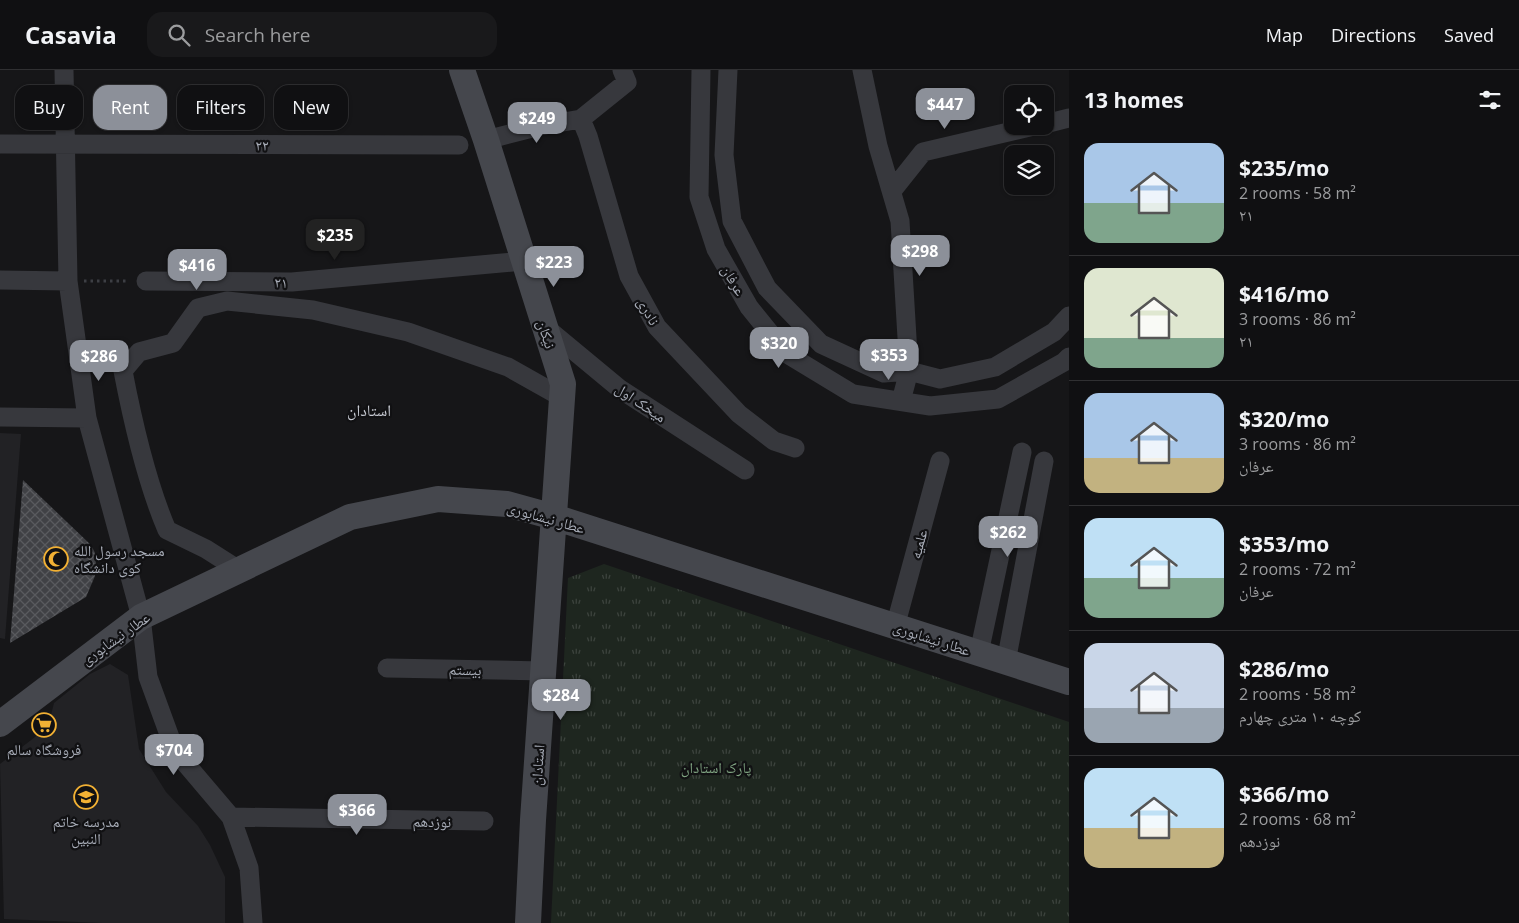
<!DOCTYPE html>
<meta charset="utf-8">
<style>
:root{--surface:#101012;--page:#19191b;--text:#f1f3f6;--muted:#9c9d9f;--line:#303032;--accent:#8c9099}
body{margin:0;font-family:"Open Sans","Noto Naskh Arabic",sans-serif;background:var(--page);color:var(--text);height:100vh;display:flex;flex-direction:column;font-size:19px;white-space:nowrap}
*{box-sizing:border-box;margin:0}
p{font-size:16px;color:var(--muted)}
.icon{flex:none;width:28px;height:28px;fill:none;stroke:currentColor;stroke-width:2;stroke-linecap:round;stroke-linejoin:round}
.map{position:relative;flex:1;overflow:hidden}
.details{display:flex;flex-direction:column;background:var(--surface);width:450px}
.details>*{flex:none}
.top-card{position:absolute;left:15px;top:15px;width:475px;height:45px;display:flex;gap:10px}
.fabs{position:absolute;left:1004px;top:15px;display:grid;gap:10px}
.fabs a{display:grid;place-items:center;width:50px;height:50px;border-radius:10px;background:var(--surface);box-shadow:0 1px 4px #0004,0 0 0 1px var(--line);font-size:25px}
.price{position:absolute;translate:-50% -42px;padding:0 11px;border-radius:10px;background:var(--accent);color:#fff;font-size:16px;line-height:32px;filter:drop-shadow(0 1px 2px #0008)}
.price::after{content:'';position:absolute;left:50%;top:30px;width:15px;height:11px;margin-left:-8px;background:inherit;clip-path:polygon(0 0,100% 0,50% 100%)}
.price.current{background:#222;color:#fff}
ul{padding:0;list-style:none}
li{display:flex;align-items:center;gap:15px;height:125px;padding:0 15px}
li+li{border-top:1px solid var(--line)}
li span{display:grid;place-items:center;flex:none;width:140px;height:100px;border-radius:15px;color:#555}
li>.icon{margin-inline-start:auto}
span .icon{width:60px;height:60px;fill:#fffc;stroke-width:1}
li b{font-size:21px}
h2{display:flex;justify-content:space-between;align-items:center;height:60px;padding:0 15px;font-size:21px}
.chip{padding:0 18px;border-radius:15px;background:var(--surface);box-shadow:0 1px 4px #0004,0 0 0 1px var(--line);font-size:18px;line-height:45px}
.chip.current{background:var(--accent);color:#fff}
header{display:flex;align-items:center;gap:30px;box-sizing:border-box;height:70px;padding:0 25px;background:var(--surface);border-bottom:1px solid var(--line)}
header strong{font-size:24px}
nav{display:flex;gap:28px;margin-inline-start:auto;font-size:18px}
.search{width:350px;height:45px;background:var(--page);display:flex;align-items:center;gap:12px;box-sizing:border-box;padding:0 18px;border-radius:15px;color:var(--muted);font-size:19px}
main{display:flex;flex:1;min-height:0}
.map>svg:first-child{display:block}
.built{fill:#222225}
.park{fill:url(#park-tufts)}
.building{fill:url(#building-cross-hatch)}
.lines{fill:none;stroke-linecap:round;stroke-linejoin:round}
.path{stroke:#3d3f44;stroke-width:3;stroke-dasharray:2.5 4;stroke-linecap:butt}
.street{stroke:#37383d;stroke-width:19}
.secondary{stroke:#45474d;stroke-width:26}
.labels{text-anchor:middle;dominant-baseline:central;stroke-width:4.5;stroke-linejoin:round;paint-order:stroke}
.street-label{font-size:15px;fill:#a8adb8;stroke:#111113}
.poi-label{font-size:15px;fill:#a8adb8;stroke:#111113}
.park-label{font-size:15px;fill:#7fa381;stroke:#111113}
.neighbourhood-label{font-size:16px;fill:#c9ccd4;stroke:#111113}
</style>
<header>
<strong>Casavia</strong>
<div class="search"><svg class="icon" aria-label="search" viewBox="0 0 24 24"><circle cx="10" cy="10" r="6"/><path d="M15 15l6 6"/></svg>Search here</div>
<nav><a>Map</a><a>Directions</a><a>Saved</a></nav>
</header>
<main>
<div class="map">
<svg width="1069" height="853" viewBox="0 0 1069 853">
<defs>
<pattern id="park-tufts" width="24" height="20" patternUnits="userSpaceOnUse" patternTransform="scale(1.25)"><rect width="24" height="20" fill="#1e261f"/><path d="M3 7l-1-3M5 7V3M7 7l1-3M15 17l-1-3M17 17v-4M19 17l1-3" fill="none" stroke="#3c433d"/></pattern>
<pattern id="building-cross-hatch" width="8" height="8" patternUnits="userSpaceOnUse" patternTransform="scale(1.25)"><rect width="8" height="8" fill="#404145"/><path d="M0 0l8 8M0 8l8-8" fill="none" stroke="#595a5e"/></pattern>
</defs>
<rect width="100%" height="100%" fill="#161618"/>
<!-- built -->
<path class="built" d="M0,363L21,364L5,569L0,568Z
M110,594L128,605L139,679L166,722L198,756L210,775L225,807V853H102L4,849L0,694L48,657L54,633L90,604Z"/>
<!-- park -->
<path class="park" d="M604,494L1069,652V853H551L568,508Z"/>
<!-- building -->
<path class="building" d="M23,410L91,475L95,483L96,495L95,506L86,527L10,573Z"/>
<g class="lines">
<!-- path -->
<path class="path" d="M84,211H128"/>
<!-- street -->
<path class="street" d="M64,0L68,211L87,348L141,547L148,607L175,681L231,747L249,798L253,853
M701,0L699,127L716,179L749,237L787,284L853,324L930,336L998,329L1064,292L1069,287
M728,0L724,85L732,151L767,218L821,274L884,303L909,301L940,309L995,297L1054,262L1069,246
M862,0L878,76L900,151L909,301L901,331
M581,49L588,66L629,206L657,257L739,344L774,371L795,378
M1045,54L1069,48
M486,70L540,56L581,49L627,12L622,0
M0,74L459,75
M892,121L923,82L1034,56
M0,210L68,211
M146,211L292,212L524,191
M544,256L620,319L745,400
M0,347L87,348
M239,500L206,479L167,460C146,411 133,353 123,301L139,282L173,273L198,238L227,231L313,240L408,262L508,297L563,328
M895,557L940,391
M979,583L1022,382
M1006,592L1044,391
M387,598L544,601
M231,747L484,751"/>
<!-- secondary -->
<path class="secondary" d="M462,0L486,70L563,314L533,750L528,853
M0,654L141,547L350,447L438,429L507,434L554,447L1069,612"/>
</g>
<!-- icons -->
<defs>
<g id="mosque-ring" transform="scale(1.25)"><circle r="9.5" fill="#111113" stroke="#f2b134" stroke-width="1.5"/><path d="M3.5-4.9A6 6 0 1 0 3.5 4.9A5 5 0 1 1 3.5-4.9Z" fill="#f2b134"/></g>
<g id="supermarket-ring" transform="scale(1.25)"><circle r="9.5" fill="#111113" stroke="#f2b134" stroke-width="1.5"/><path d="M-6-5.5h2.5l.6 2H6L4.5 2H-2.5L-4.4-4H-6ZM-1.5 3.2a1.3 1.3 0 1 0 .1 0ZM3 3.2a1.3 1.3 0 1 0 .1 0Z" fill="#f2b134"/></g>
<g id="school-ring" transform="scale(1.25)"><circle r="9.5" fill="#111113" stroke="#f2b134" stroke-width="1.5"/><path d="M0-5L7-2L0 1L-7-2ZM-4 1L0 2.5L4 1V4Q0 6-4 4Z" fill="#f2b134"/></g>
</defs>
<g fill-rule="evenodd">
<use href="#mosque-ring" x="56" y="489"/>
<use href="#supermarket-ring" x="44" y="655"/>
<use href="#school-ring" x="86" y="727"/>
</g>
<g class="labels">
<!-- street labels -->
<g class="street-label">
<text x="262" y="75">۲۲</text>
<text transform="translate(734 210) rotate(60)">عرفان</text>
<text x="281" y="212">۲۱</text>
<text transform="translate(649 241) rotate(61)">نادری</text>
<text transform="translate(547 264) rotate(72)">نیکان</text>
<text transform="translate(641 332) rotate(34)">میخک اول</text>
<text transform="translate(546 447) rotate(16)">عطار نیشابوری</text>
<text transform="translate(918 474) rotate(-75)">علمیه</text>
<text transform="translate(115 568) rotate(-35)">عطار نیشابوری</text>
<text transform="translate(932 568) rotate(18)">عطار نیشابوری</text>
<text transform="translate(465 599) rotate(1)">بیستم</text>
<text transform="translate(537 695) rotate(-86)">استادان</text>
<text transform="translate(432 751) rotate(1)">نوزدهم</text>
</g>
<!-- poi labels -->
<g class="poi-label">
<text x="74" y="480" text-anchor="start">مسجد رسول الله<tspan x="74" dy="17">کوی دانشگاه</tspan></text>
<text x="44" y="679">فروشگاه سالم</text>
<text x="86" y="751">مدرسه خاتم<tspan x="86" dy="17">النبین</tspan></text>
</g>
<!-- park labels -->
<g class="park-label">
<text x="716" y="697">پارک استادان</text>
</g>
<!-- neighbourhood labels -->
<g class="neighbourhood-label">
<text x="369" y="340">استادان</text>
</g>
</g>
</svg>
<div class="fabs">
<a><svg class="icon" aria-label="locate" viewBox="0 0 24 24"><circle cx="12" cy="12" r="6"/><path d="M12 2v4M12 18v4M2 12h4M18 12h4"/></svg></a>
<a><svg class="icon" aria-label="layers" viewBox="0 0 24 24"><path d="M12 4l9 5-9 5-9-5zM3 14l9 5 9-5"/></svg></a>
</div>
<b class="price" style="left:945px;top:60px">$447</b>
<b class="price" style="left:537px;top:74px">$249</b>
<b class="price current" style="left:335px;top:191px">$235</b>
<b class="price" style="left:920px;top:207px">$298</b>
<b class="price" style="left:554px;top:218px">$223</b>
<b class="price" style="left:197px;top:221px">$416</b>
<b class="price" style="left:779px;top:299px">$320</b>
<b class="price" style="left:889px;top:311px">$353</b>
<b class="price" style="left:99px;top:312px">$286</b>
<b class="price" style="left:1008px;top:488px">$262</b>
<b class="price" style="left:561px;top:651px">$284</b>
<b class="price" style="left:174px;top:706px">$704</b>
<b class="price" style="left:357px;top:766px">$366</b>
<div class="top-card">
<a class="chip">Buy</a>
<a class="chip current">Rent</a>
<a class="chip">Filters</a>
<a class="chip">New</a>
</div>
</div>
<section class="details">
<h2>13 homes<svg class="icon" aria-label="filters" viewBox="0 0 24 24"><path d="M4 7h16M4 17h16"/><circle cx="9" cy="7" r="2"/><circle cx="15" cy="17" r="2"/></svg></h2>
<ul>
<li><span style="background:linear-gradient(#a9c7e8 60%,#7fa58c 0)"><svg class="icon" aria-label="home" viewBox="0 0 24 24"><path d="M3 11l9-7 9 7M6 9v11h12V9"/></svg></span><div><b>$235/mo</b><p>2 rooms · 58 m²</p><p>۲۱</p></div></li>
<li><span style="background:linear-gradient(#dfe7d0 70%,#7fa58c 0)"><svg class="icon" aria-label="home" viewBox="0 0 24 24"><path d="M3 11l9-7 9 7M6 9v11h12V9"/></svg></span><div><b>$416/mo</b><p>3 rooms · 86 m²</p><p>۲۱</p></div></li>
<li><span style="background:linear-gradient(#a9c7e8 65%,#c2b280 0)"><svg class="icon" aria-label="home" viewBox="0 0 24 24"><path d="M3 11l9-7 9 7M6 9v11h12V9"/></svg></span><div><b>$320/mo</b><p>3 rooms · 86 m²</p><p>عرفان</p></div></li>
<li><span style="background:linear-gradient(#bfe0f5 60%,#7fa58c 0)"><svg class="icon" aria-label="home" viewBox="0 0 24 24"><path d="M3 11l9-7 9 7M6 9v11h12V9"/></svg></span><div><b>$353/mo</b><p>2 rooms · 72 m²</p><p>عرفان</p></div></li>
<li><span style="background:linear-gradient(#c9d6e8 65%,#9aa5b1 0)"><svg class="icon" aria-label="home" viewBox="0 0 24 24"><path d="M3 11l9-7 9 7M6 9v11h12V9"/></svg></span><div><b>$286/mo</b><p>2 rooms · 58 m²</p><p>کوچه ۱۰ متری چهارم</p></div></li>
<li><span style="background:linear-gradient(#bfe0f5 60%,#c2b280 0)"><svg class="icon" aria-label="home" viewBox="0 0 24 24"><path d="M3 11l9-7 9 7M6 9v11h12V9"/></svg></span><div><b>$366/mo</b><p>2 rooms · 68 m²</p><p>نوزدهم</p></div></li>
</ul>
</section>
</main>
